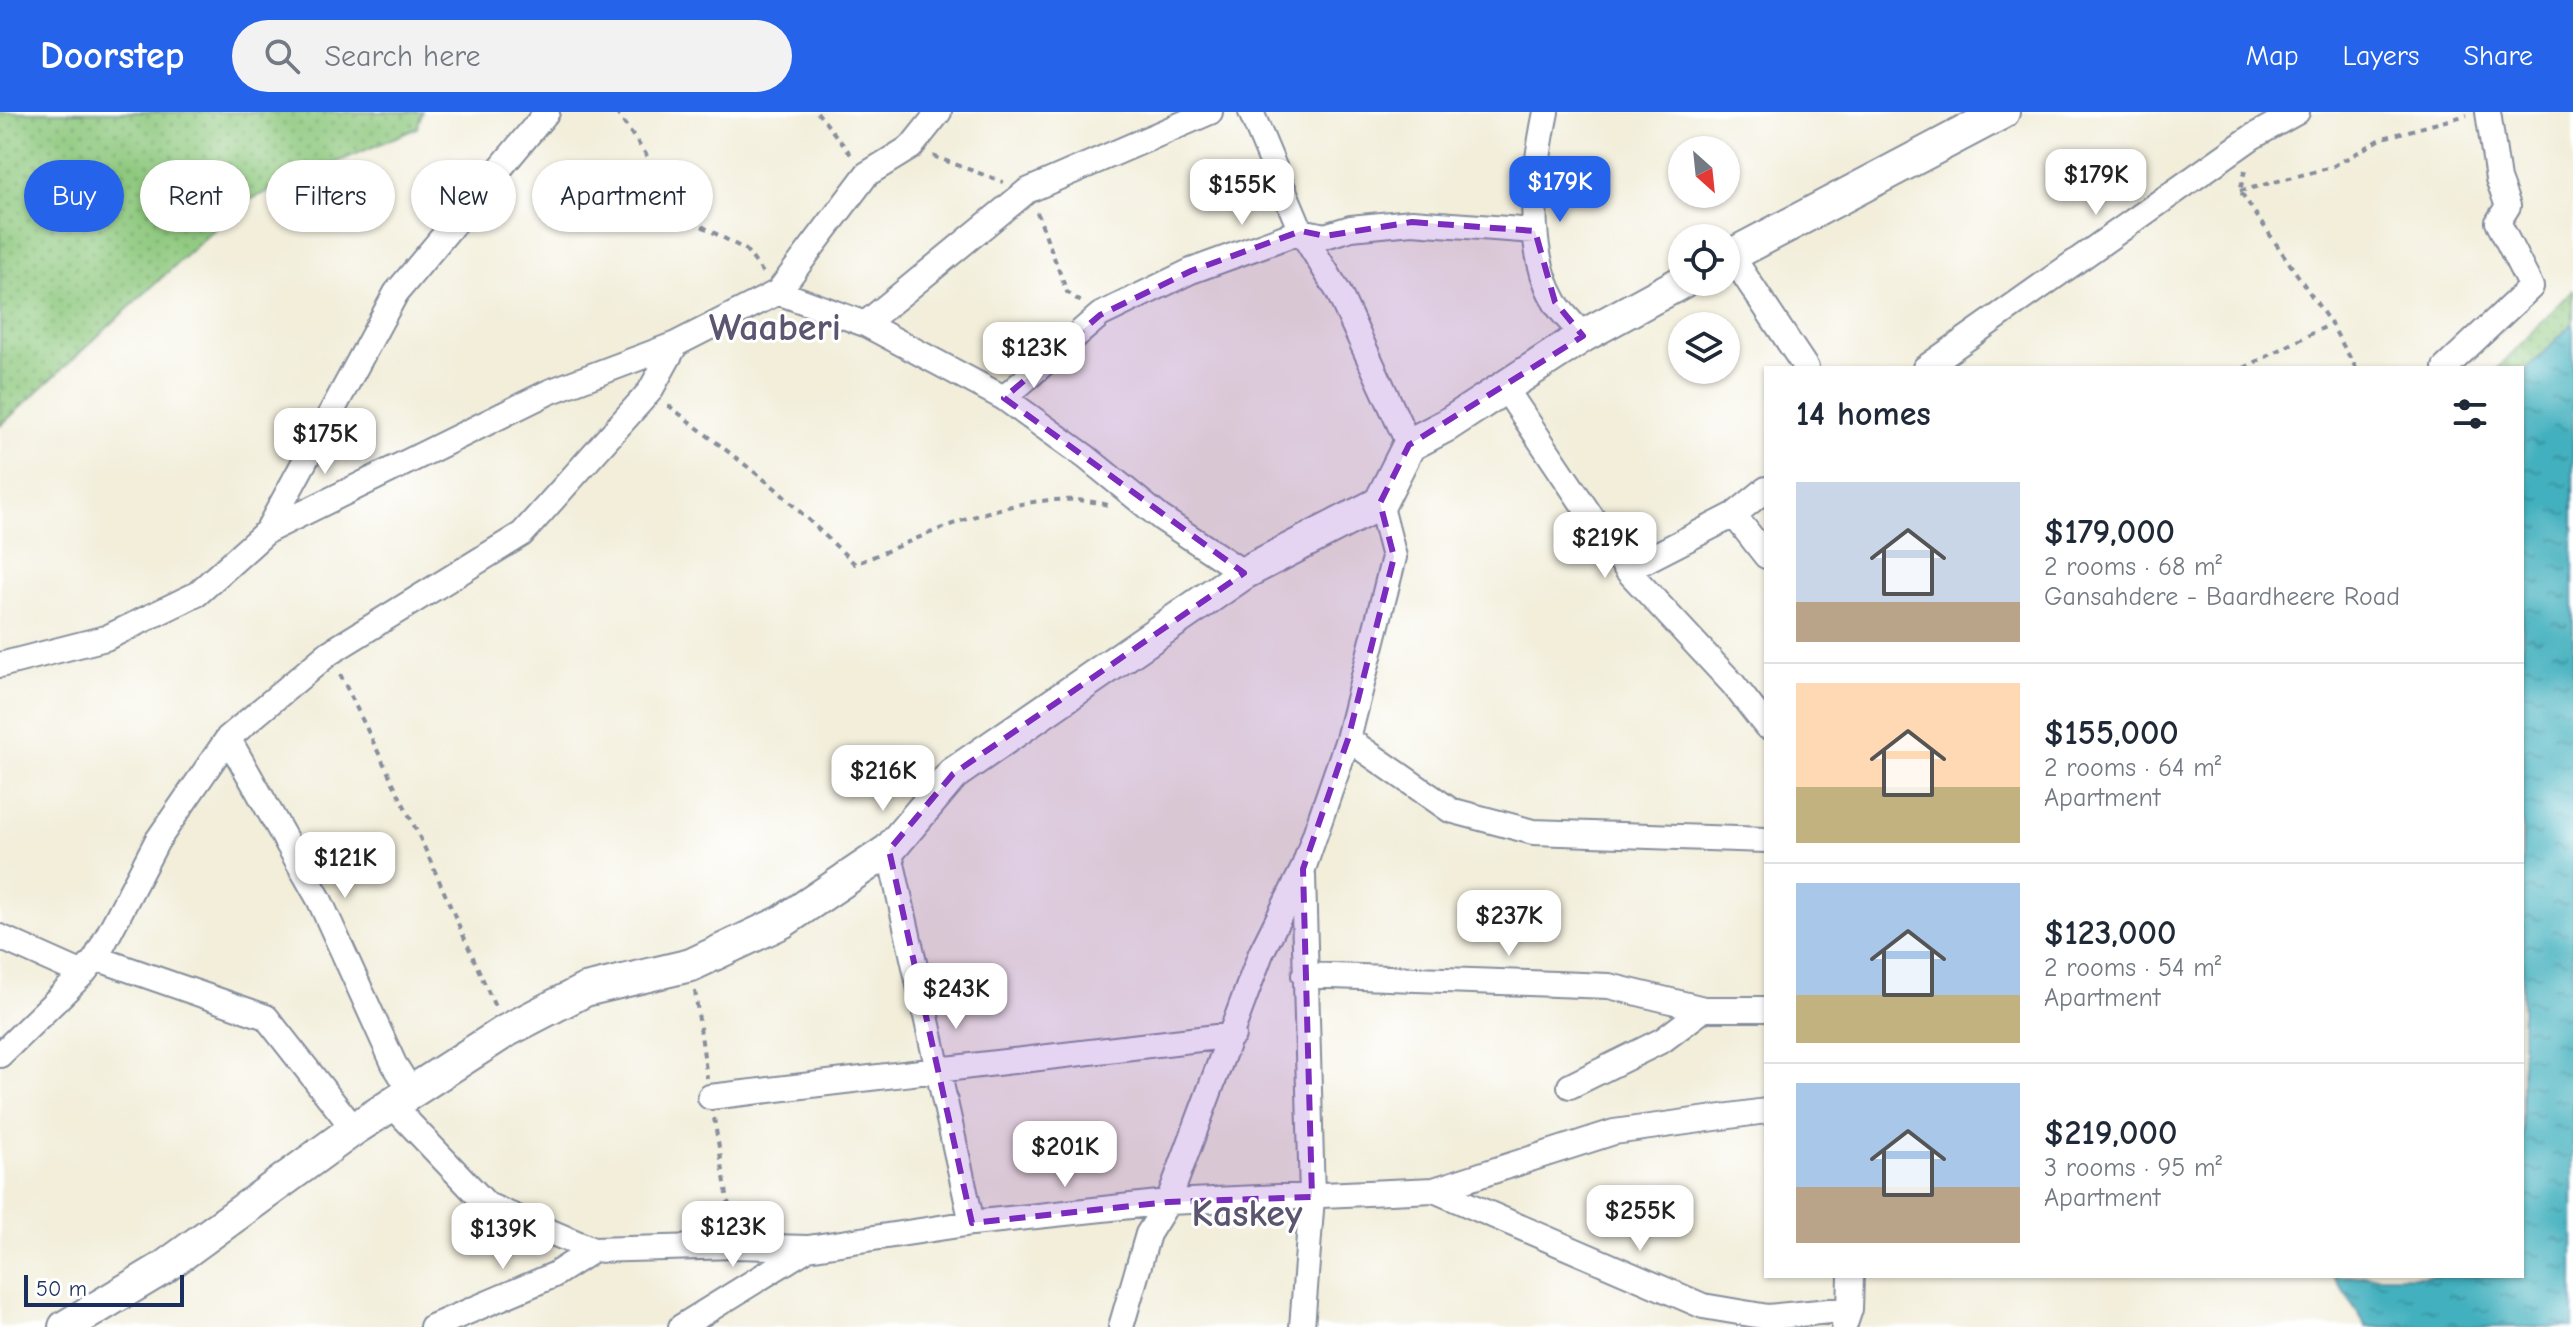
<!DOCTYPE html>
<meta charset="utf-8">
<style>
:root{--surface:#fff;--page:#f2f2f3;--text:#1f2937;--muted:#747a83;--line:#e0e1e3;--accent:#2563eb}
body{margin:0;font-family:"Comic Neue",sans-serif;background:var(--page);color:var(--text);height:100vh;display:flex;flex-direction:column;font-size:30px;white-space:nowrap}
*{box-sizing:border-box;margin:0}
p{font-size:26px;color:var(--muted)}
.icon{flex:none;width:44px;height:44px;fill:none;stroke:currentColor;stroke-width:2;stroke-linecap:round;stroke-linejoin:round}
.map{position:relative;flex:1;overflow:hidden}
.panel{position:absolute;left:1764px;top:254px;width:760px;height:912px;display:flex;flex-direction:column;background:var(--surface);border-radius:0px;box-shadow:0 2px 6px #0004}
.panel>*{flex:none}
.guide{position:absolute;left:24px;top:48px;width:760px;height:72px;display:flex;gap:16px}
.needle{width:52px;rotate:153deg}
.tools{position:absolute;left:1668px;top:24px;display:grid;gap:16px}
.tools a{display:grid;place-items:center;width:72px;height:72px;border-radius:50%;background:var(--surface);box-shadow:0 2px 6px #0004;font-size:40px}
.scale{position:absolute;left:24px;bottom:20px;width:160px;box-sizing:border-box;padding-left:8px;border:4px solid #1b2f5e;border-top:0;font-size:22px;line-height:28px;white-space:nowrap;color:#1b2f5e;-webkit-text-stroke:6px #fff;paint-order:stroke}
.price{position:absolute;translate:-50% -68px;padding:0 18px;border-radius:16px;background:#fff;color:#222;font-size:26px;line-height:52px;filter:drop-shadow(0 2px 4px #0008)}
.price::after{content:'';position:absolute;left:50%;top:48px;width:24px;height:18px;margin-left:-12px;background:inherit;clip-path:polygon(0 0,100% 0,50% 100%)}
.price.current{background:var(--accent);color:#fff}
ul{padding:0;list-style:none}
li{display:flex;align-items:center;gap:24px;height:200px;padding:0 32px}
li+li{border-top:2px solid var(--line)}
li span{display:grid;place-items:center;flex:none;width:224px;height:160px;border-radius:0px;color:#555}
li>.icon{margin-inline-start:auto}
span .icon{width:96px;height:96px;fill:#fffc;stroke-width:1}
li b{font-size:34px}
h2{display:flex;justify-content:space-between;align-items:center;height:96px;padding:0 32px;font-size:34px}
.tag{padding:0 28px;border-radius:36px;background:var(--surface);box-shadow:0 2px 6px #0004;font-size:28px;line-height:72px}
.tag.current{background:var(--accent);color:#fff}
header{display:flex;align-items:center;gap:48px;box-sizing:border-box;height:112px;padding:0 40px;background:var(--accent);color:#fff}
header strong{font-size:38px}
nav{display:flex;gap:44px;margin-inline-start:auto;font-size:28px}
.search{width:560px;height:72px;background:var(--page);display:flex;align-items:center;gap:20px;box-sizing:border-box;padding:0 28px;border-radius:44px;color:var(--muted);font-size:30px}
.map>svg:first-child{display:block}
.grass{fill:url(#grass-dots);stroke:#547b6d;stroke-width:2}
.water{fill:url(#water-ripples);stroke:#2e708e;stroke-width:2}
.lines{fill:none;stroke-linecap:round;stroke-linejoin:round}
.street-casing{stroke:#868e9c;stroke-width:28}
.secondary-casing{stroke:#868e9c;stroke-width:36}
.path{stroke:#868e9c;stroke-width:4;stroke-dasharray:6 6;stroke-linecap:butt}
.street{stroke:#fff;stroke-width:24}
.secondary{stroke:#fff;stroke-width:32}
.marked{fill:#7b2cbf;fill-opacity:0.2;stroke:#7b2cbf;stroke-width:6;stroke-dasharray:16 10;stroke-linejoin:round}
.labels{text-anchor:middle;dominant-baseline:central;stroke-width:6;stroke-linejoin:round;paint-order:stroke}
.district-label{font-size:38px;font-weight:bold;fill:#5b5570;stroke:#fff}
</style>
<header>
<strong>Doorstep</strong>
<div class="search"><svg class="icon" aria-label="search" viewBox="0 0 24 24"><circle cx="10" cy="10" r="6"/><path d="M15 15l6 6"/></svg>Search here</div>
<nav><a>Map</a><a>Layers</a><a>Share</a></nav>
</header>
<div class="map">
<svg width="2573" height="1215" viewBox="0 0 2573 1215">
<defs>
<pattern id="grass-dots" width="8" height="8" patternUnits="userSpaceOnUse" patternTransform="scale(2)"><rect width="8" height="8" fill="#8cc77c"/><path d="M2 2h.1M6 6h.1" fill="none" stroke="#72a269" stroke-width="1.8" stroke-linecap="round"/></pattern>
<pattern id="water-ripples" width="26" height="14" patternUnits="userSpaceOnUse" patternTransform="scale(2)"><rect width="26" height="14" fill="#42b0be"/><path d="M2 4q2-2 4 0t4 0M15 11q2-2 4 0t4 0" fill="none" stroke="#36909e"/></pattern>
</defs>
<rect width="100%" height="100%" fill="#fff"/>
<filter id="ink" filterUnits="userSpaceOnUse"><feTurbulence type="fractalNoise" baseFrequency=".0125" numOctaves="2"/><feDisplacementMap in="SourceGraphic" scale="16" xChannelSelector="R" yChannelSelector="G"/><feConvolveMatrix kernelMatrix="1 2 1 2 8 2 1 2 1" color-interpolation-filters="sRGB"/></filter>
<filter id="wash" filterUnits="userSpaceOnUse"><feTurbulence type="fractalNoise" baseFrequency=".006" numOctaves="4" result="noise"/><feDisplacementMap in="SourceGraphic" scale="32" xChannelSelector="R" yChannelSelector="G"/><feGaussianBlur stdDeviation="1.8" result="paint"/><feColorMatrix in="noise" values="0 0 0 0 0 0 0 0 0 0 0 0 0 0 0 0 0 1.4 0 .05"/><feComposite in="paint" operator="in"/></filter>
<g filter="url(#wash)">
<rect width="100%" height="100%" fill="#f2eeda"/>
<!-- grass -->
<path class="grass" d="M0,0H422L417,16L244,90L0,314Z
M2573,178V211L2522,262V256H2498Z"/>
<!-- water -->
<path class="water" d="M2573,211V1215H2367L2334,1164H2522V262Z"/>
</g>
<g filter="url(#ink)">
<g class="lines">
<!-- street casing -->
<g class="street-casing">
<path id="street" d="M1251,0L1301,119L1338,179L1409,333
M1546,0C1534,58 1524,136 1555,190C1562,202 1575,213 1583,224
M1731,143L1806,256
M778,180L865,212L1004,286L1086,345L1161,406L1244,461
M865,212L1027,79L1210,0
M1925,256L2252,25L2297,0
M2445,256L2531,175L2498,110L2508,94L2498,67L2488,0
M1505,276L1627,458L1733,572L1766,614
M1004,286L1100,203L1191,159L1301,119L1325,124L1351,116L1412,110L1535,119
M1734,403L1766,444
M267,419L396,181L547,0
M1627,458L1734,403L1766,377
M0,553L106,526L197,482L267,419L549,280L676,232
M228,626L319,787L394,952L411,979
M1348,627L1450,698L1533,720L1766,728
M889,738L972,1111
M0,825L83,862L96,846L266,905L354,1017
M96,846L157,729L228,626L329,541L522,422L650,279L676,232L778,180L867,62L911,35L939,0
M1304,863L1609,874L1704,897
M0,943L83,862
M1570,974L1663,928L1704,897H1766
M710,985L1233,923
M392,993L487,1093L593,1138L736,1134L808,1136L972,1111L1168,1090L1434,1078L1614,1020L1766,999
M1434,1078L1703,1194L1768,1205L1850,1197
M432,1215L554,1163L593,1138
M681,1215L808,1136
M1121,1215L1148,1122L1168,1090L1261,841L1303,757L1348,627L1394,445L1380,391
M1302,1215L1312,1085L1303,763
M1844,1215L1850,1197L1851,1164"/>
</g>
<!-- secondary casing -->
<g class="secondary-casing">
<path id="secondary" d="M1726,146L2003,0
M65,1215L163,1156L354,1017L506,919L585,878L691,853L782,810L889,738L953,662L1244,461L1380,391L1409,333L1447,313L1583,224L1682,170"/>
</g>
<!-- path -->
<path class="path" d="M616,0L694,110L746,138L764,162
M817,0L853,45
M933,44L1003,70
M2245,58L2240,79L2331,212L2356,256
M2240,79L2332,55L2383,26L2467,3
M1037,100L1067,180L1081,190
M2244,256L2331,212
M668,293L775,376L855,452C932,422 1024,371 1108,393
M340,562L422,730L495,895
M695,879L707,966
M714,1006L732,1112"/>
<!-- street -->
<use href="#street" class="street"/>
<!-- secondary -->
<use href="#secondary" class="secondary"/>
</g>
</g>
<!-- marked area -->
<path class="marked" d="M1412,110L1535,119L1555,190L1583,224L1409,333L1380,391L1394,445L1348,627L1303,757L1312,1085L1168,1090L972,1111L889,738L953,662L1244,461L1004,286L1100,203L1191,159L1301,119L1325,124Z"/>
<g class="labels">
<!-- district labels -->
<g class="district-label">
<text x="775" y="216">Waaberi</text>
<text x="1247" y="1102">Kaskey</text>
</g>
</g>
</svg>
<div class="tools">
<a><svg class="needle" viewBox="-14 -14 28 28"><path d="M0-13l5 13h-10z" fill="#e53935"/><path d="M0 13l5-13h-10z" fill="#747a83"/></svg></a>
<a><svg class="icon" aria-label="locate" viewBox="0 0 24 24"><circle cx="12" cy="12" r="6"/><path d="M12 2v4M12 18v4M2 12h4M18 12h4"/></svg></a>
<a><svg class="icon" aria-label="layers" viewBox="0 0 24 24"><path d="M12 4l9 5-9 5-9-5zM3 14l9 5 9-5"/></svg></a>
</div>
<div class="scale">50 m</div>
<b class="price" style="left:2096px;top:105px">$179K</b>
<b class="price current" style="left:1560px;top:112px">$179K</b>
<b class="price" style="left:1242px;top:115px">$155K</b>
<b class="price" style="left:1034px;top:278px">$123K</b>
<b class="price" style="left:325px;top:364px">$175K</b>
<b class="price" style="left:1605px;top:468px">$219K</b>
<b class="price" style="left:883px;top:701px">$216K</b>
<b class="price" style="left:345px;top:788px">$121K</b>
<b class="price" style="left:1509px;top:846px">$237K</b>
<b class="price" style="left:956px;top:919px">$243K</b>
<b class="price" style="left:1065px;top:1077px">$201K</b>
<b class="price" style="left:1640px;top:1141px">$255K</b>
<b class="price" style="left:733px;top:1157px">$123K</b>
<b class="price" style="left:503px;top:1159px">$139K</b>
<div class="guide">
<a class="tag current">Buy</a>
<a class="tag">Rent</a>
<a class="tag">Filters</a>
<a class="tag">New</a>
<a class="tag">Apartment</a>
</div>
<section class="panel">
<h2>14 homes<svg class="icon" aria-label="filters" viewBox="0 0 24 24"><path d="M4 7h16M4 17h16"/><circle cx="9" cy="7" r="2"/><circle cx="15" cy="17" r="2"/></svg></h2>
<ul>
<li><span style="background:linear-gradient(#c9d6e8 75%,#b9a48a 0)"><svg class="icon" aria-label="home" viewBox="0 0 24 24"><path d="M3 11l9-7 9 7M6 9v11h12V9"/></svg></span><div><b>$179,000</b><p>2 rooms · 68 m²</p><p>Gansahdere - Baardheere Road</p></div></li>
<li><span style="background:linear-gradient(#ffd9b3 65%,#c2b280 0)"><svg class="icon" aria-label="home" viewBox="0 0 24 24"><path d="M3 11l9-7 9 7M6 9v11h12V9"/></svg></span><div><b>$155,000</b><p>2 rooms · 64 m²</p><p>Apartment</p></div></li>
<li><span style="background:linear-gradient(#a9c7e8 70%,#c2b280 0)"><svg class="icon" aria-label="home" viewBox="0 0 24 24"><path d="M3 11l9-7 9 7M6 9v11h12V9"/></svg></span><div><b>$123,000</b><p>2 rooms · 54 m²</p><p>Apartment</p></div></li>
<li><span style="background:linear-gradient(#a9c7e8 65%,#b9a48a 0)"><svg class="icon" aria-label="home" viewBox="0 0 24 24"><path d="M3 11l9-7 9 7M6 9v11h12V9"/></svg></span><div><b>$219,000</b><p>3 rooms · 95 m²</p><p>Apartment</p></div></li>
</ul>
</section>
</div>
